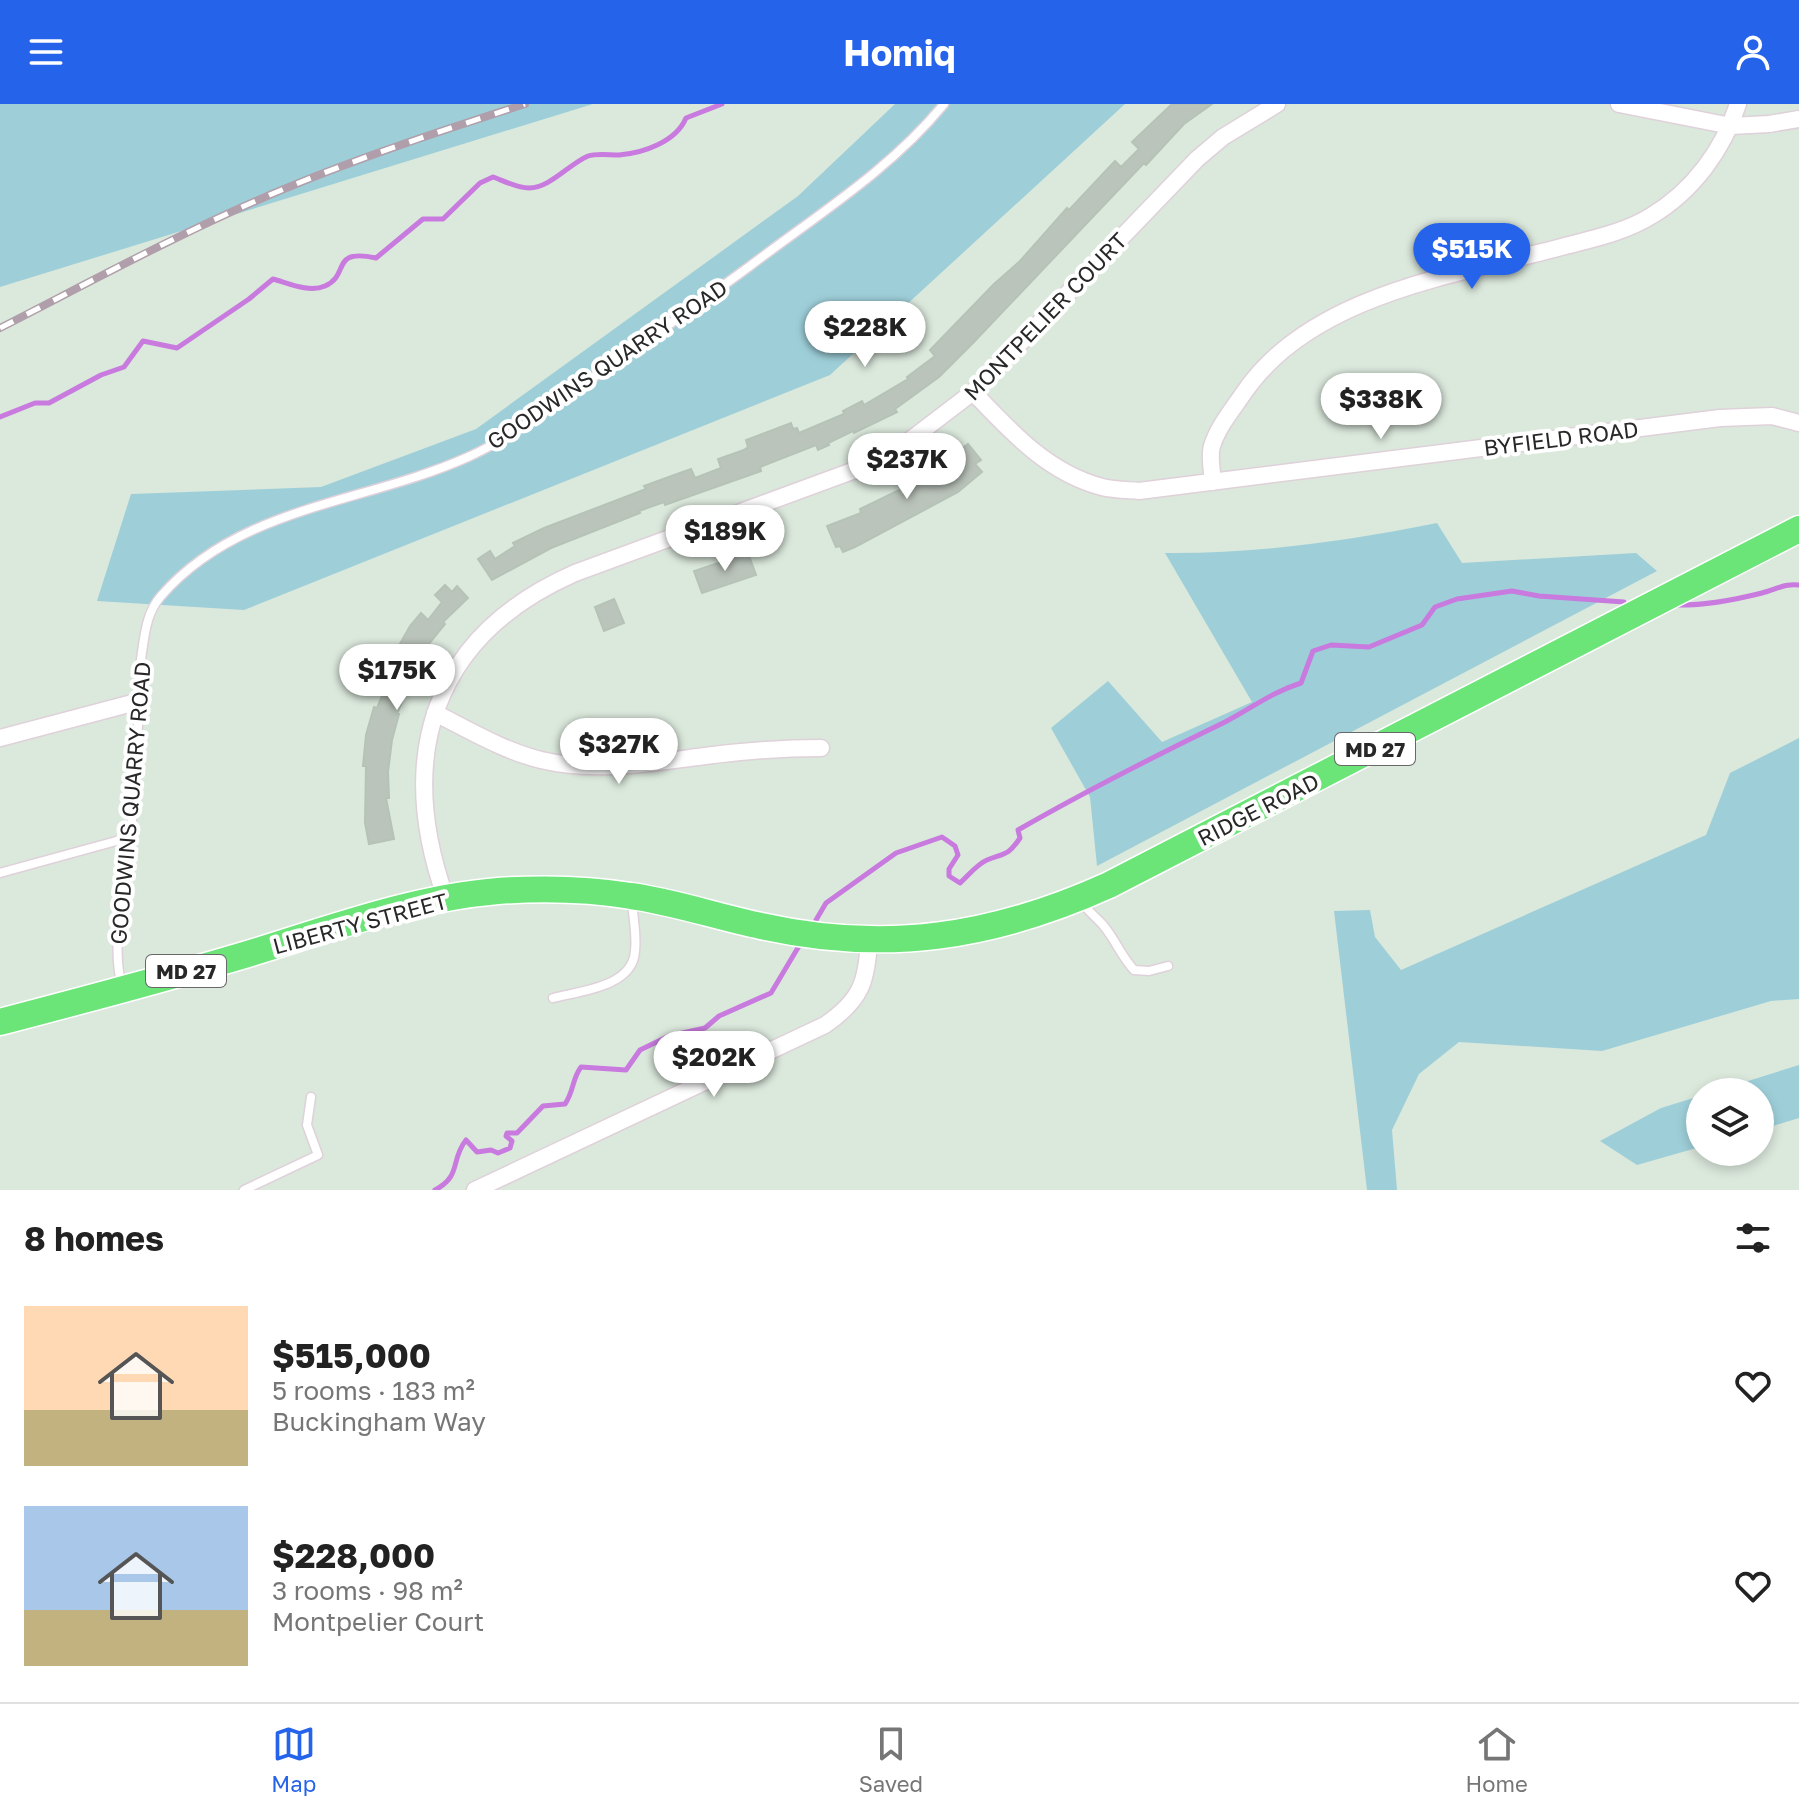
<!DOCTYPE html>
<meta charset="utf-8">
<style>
:root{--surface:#fff;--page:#f6f6f6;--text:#222;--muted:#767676;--line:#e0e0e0;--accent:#2563eb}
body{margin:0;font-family:"Golos Text",sans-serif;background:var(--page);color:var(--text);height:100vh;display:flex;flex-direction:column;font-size:30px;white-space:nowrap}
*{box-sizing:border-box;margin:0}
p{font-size:26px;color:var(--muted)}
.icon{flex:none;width:44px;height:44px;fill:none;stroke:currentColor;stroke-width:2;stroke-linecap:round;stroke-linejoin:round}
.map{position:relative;height:1086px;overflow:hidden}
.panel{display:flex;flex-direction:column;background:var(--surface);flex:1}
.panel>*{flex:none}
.buttons{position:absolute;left:1686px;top:974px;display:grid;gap:16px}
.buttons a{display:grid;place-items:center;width:88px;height:88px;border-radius:50%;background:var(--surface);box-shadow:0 4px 12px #0003;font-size:40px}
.price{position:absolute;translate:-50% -68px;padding:0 18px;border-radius:28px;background:#fff;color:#222;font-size:26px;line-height:52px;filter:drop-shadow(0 2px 4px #0008)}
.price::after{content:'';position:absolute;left:50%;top:48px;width:24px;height:18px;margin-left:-12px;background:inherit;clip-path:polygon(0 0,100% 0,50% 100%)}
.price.selected{background:var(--accent);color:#fff}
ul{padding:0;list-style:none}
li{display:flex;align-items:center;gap:24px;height:200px;padding:0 24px}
li span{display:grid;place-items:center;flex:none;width:224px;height:160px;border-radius:0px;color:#555}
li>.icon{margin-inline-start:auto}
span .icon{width:96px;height:96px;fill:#fffc;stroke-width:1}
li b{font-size:34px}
h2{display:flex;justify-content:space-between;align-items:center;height:96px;padding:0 24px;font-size:34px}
header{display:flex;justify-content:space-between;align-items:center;height:104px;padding:0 24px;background:var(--accent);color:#fff;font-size:36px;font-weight:700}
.tabs{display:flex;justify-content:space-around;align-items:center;height:112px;border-top:2px solid var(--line);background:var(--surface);font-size:22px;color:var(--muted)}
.tabs a{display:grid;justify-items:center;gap:4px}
.tabs .selected{color:var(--accent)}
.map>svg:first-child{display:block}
.green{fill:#9ecfd9}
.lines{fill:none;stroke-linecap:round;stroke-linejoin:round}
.stream{stroke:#c87ade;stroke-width:5}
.building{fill:#bbc4bb;stroke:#b5c3b7;stroke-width:2}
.service-casing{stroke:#dfd1da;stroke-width:11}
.minor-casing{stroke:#dfd1da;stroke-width:19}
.trunk-casing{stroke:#fff;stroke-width:29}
.service{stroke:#fff;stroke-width:8}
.minor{stroke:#fff;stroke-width:16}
.trunk{stroke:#6be478;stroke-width:26}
.rail-casing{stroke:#b09faa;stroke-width:8}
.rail{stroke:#fff;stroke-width:5;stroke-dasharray:15;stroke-linecap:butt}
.labels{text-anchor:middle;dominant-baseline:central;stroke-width:8;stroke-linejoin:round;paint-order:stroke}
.shield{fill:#fff;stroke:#686868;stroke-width:2}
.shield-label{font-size:20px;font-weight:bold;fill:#282828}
.street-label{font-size:22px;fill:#282828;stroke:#fff}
</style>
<header><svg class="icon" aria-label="menu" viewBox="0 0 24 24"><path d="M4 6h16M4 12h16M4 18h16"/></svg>Homiq<svg class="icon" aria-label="person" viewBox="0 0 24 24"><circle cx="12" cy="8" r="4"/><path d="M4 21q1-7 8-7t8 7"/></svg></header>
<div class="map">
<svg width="1799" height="1086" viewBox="0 0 1799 1086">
<rect width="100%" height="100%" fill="#dbe8dc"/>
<!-- green -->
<path class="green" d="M0,0H593L0,183Z
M895,0H1125L830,271L244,506L97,497L131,390L321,383L476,325L798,92Z
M1437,419L1462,459L1636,449L1657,467L1097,762L1090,693L1051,624L1108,577L1162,638L1252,598L1165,449C1256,450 1347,437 1437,419Z
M1799,634V895L1771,897L1602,947L1459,938L1419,970L1392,1026L1397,1086H1367L1334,807L1370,806L1375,833L1401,866L1706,731L1730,669Z
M1799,961V1014L1760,1026V988H1713Z
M1700,992V1043L1637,1061L1600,1037L1661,1004Z"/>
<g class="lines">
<!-- stream -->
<path class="stream" d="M0,313L35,299H49L101,271L124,263L143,237L177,244L249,195L273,175C288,179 309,189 325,182C351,171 329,144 376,154L423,115H443L480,79L493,73C504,77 517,84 529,84C550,84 569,60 588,52C597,49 609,51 619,51C643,49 676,38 686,14L722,0
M1674,501C1703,502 1734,496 1762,489C1775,486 1785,479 1799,481
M816,816L826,799L896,749L942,733L955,742L958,751L949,765V772L960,779C968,772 977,760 987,756C1005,749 1008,752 1020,734L1018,726C1086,687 1155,652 1225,618C1252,604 1272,588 1301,579L1313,547L1331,541L1369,543L1422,521L1435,503L1457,495L1512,487L1539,492L1624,498
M435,1086C462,1072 450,1056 466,1036L477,1048L491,1046L498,1049L510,1044L512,1037L506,1032L507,1029H517L543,1002L565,1000C574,987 572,975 581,963L626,966L640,946L669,932L705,924L719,912L771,889L799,842"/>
</g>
<!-- building -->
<path class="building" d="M1172,0H1212L1184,20L1146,61L1144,59L973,239L939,273L895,305L897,308L854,329L853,327L828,339L829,341L818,346L816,341L760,363L761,367L665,401L664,398L639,407L640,409L551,444L492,476L478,455L490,447L495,455L515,442L513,439L544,424L646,385L644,382L666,374L691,365L695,374L721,364L718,355L744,346L748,343L746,336L791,319L793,325L797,324L799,329L844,310L843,307L862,297L864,301L908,275L907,273L935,252L930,246L994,180L1020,157L1067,104L1069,106L1115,57L1121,63L1139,45L1132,38Z
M968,340L981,356L975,360L982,368L958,388L855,443L843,448L840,442L836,443L827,422L861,409L860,405L899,386L902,391L925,377L923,374Z
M748,449L756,471L702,489L694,467Z
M445,481L452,488L457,482L468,494L443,518L445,520L418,553L405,575L410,578L397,610H399L392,636L388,668L389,694H386L394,735L369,740L365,719L366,662H363L366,631L374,603L377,604L385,585L373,579L378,567L383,570L410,522L421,509L428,516L442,498L435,491Z
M614,495L624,519L604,527L595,503Z"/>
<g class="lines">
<!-- service casing -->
<g class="service-casing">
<path id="service" d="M0,769L131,733
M1081,796C1086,806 1095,812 1103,821C1115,835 1121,852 1134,866L1149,867L1168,862
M122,881C109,839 128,773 131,728C134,686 137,644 139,602C140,584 139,566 142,548C145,528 147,508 161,492C239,402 366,399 468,353C508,335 545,307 581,282C638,243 694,203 750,162C817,111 890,66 944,0
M553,894C580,887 633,883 635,847C637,831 633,813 632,797
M244,1086L318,1051L307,1021L311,993"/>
</g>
<!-- minor casing -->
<g class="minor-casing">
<path id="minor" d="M1619,0L1731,22L1769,20L1799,15
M973,288C1010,327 1048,369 1102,383C1114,386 1127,386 1139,387L1720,314L1772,312L1799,319
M1213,378C1212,367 1209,352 1212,342C1218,323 1232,306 1243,290C1308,193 1449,172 1554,145C1586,136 1622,130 1651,112C1693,87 1723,46 1738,0
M435,609C469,626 504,647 541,656C595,669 651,659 705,652C744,647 782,644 821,644
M0,634L140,597
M446,795C395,652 432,532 575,469L855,366L901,343L973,288L1197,55L1223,33L1277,0
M475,1086L825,921C861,896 867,878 869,836"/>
</g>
<!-- trunk casing -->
<g class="trunk-casing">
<path id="trunk" d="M0,918C84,896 168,874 251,849C332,824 413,794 498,787C542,784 588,785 631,792C675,798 717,813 761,822C886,850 994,833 1109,781L1799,425"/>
</g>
<!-- service -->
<use href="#service" class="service"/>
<!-- minor -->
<use href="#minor" class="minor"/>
<!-- trunk -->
<use href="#trunk" class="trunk"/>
<!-- rail casing -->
<g class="rail-casing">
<path id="rail" d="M0,224C94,176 187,125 284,85C363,52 444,26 525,0"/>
</g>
<!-- rail -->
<use href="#rail" class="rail"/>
</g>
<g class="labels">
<!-- shield labels -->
<g class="shield">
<rect x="1335" y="629" width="80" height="32" rx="6"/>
<rect x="146" y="851" width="80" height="32" rx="6"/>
</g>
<g class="shield-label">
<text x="1375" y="645">MD 27</text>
<text x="186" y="867">MD 27</text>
</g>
<!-- street labels -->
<g class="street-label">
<text transform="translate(1045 212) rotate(-46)">MONTPELIER COURT</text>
<text transform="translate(607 260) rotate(-34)">GOODWINS QUARRY ROAD</text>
<text transform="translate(1561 334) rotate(-7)">BYFIELD ROAD</text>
<text transform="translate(130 699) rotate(-85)">GOODWINS QUARRY ROAD</text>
<text transform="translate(1258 705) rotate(-27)">RIDGE ROAD</text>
<text transform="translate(360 819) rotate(-15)">LIBERTY STREET</text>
</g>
</g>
</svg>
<div class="buttons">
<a><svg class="icon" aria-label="layers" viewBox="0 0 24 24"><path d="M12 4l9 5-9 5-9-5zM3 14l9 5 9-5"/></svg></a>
</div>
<b class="price selected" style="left:1472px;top:187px">$515K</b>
<b class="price" style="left:865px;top:265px">$228K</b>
<b class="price" style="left:1381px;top:337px">$338K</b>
<b class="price" style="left:907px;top:397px">$237K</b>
<b class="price" style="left:725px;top:469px">$189K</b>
<b class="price" style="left:397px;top:608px">$175K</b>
<b class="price" style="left:619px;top:682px">$327K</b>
<b class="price" style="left:714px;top:995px">$202K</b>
</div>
<section class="panel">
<h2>8 homes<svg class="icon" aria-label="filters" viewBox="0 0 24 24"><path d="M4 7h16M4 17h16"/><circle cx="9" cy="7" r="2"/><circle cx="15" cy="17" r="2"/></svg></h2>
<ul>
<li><span style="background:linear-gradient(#ffd9b3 65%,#c2b280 0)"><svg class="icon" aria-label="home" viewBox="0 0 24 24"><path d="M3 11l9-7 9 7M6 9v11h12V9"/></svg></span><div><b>$515,000</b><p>5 rooms · 183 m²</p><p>Buckingham Way</p></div><svg class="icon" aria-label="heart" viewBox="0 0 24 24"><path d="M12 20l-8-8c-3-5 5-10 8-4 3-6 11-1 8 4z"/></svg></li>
<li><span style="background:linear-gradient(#a9c7e8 65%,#c2b280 0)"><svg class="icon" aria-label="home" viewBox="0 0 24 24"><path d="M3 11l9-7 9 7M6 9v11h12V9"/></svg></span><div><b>$228,000</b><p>3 rooms · 98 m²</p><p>Montpelier Court</p></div><svg class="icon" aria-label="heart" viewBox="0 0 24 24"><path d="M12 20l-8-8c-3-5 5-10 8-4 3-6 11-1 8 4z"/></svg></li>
</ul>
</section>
<nav class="tabs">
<a class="selected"><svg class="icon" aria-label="map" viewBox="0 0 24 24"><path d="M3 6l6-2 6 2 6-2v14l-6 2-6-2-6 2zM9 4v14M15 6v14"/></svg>Map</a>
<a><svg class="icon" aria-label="saved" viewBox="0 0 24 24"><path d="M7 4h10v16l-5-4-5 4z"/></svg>Saved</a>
<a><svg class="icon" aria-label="home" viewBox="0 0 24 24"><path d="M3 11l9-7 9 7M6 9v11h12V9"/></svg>Home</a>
</nav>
